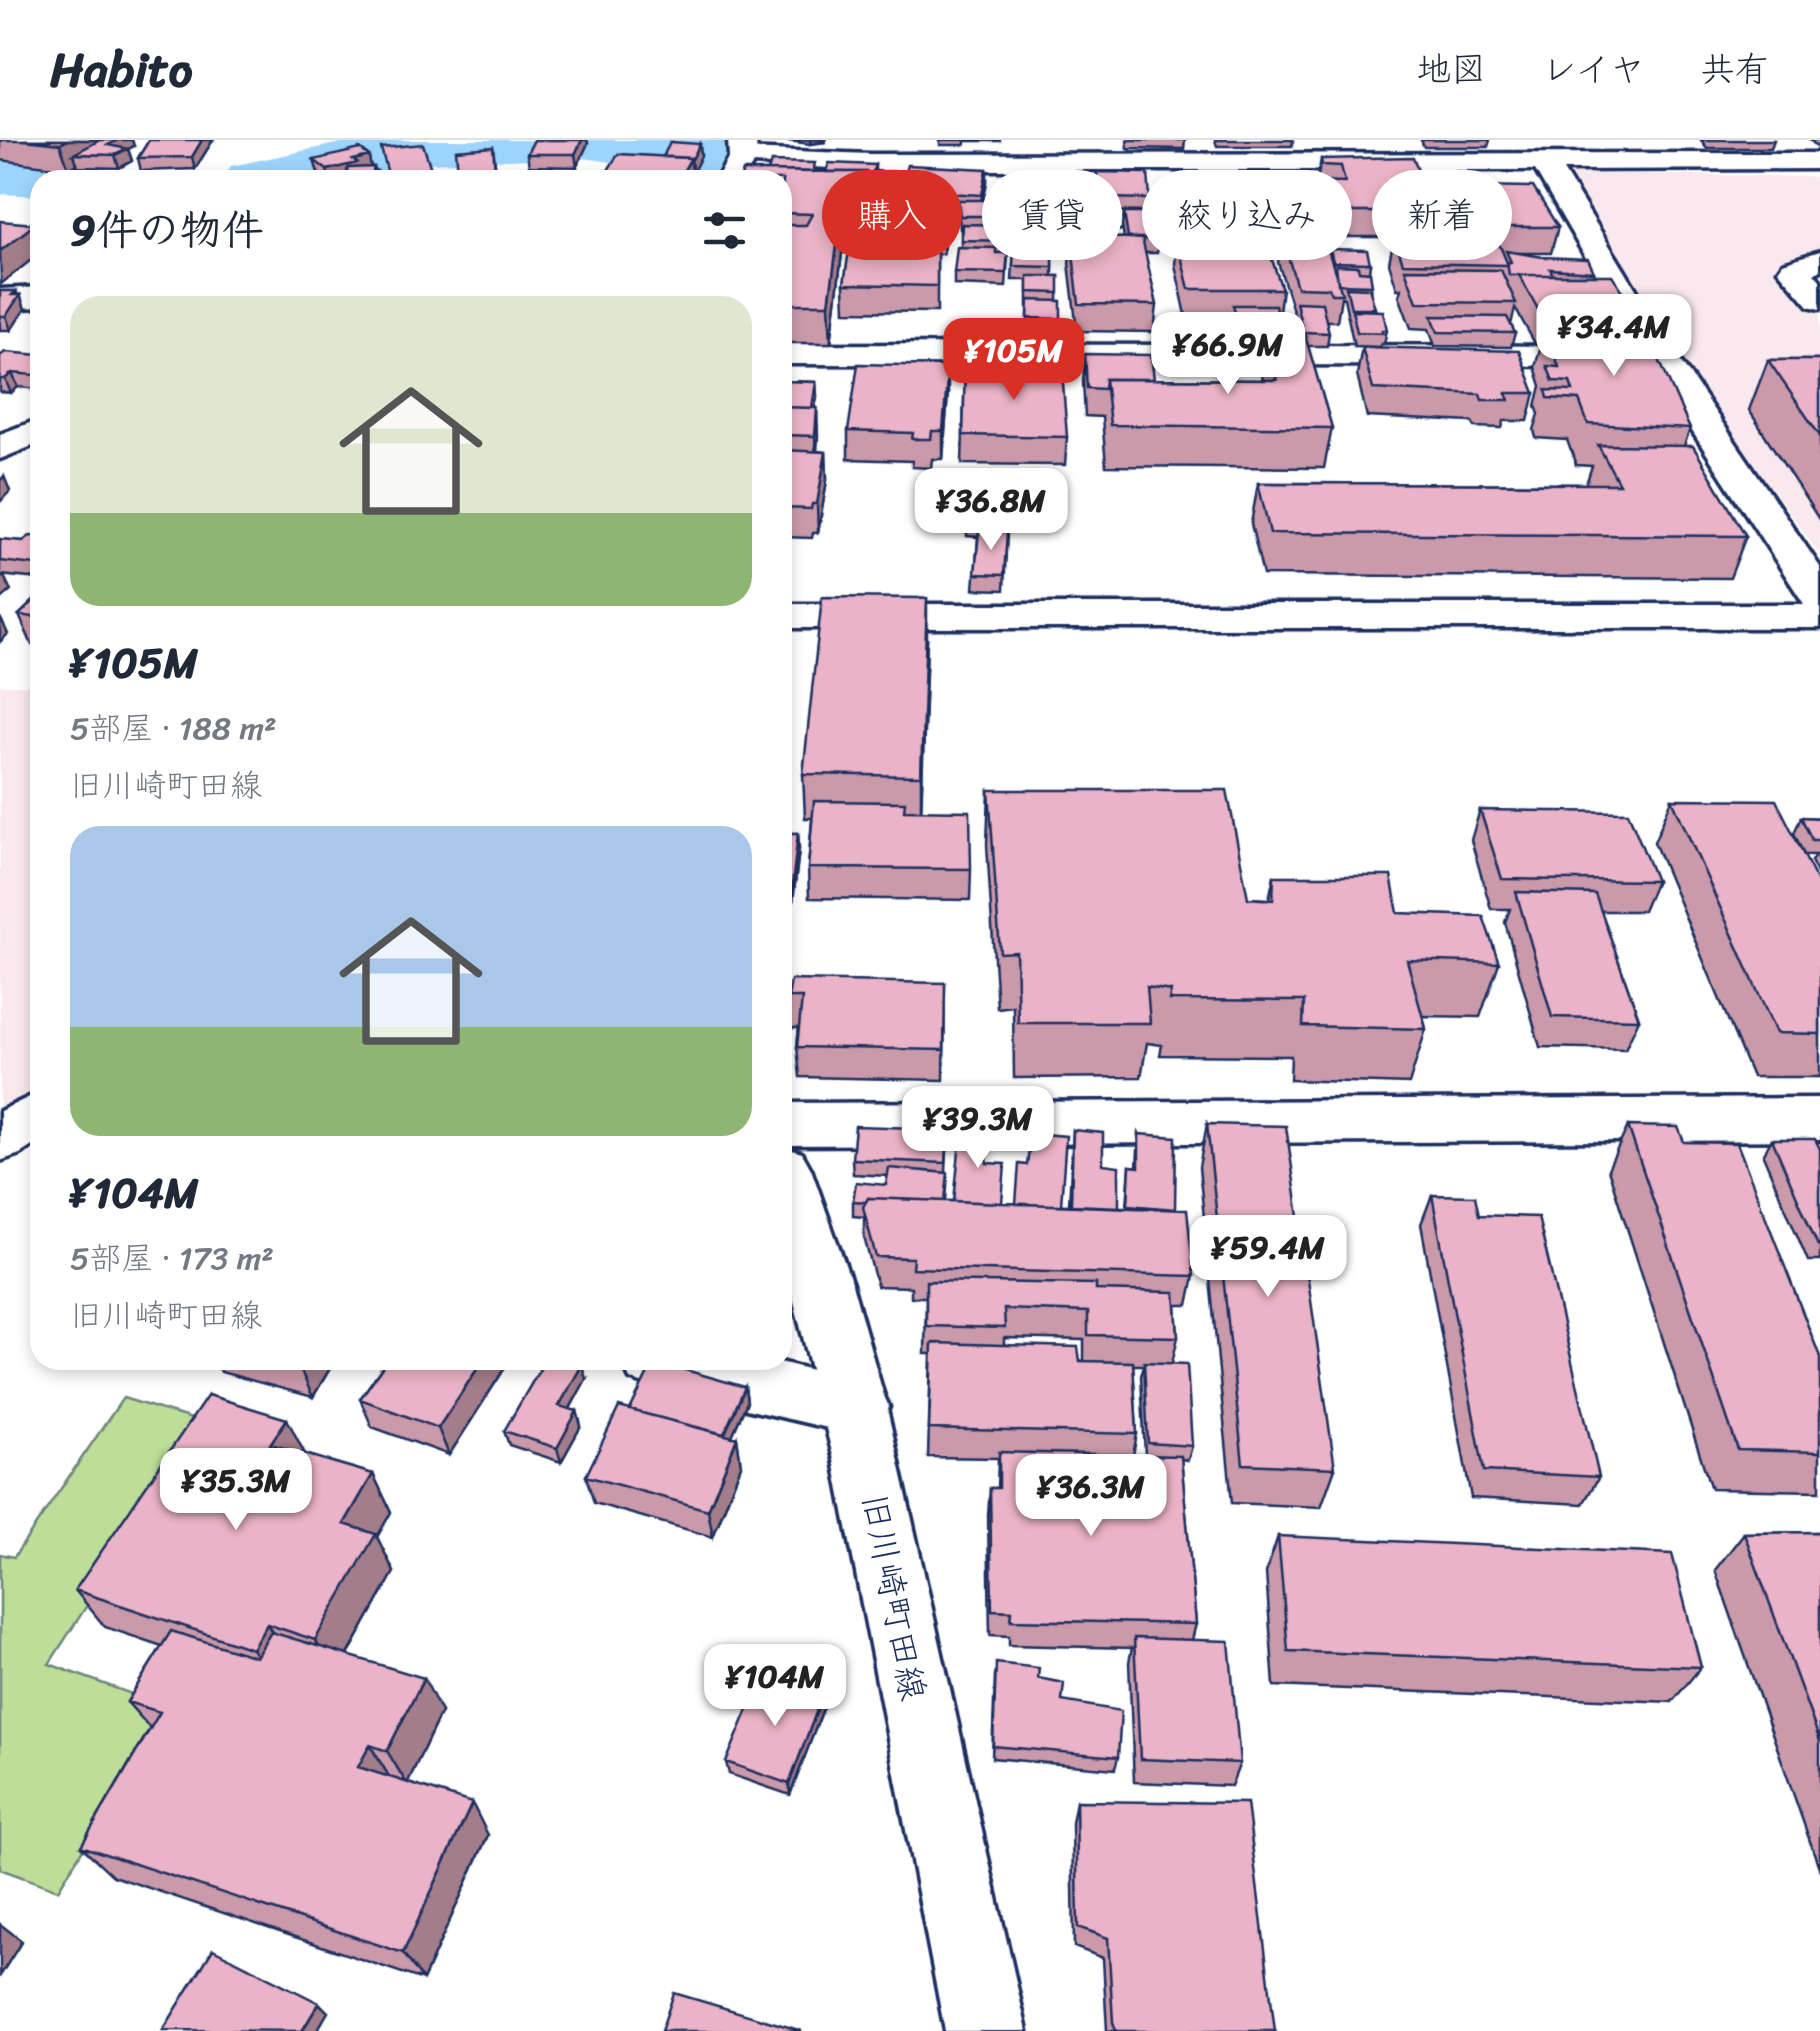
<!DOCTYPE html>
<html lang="ja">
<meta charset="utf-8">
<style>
:root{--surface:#fff;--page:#f6f6f7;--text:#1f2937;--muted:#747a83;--line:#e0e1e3;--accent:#d93025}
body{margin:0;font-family:Sriracha,"Klee One",sans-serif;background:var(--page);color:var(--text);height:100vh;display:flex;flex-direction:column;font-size:38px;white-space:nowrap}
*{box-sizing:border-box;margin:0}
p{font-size:32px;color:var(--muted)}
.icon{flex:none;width:55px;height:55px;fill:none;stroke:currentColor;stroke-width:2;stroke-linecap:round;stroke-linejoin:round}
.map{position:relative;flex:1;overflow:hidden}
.panel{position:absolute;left:30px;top:30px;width:762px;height:1200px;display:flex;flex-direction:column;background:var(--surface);border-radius:30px;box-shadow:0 5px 15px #0003}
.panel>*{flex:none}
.hud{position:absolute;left:822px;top:30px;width:848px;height:90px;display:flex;gap:20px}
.price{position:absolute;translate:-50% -85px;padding:0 22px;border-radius:20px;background:#fff;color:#222;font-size:32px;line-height:65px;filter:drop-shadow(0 2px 5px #0008)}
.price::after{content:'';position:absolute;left:50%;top:60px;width:30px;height:22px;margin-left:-15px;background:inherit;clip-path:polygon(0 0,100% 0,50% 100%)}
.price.on{background:var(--accent);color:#fff}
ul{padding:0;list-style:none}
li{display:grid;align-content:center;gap:20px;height:530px;padding:0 40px}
li span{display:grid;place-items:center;height:310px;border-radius:30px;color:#555}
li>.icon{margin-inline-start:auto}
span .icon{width:180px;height:180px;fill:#fffc;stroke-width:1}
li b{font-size:42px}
h2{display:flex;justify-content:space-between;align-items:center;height:120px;padding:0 40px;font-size:42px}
.chip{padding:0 35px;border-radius:45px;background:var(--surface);box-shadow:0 5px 15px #0003;font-size:35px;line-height:90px}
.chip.on{background:var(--accent);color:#fff}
header{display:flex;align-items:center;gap:60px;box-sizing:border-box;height:140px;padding:0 50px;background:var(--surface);border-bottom:2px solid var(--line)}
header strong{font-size:48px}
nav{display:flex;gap:55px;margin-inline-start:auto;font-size:35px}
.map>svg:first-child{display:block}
.built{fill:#f9e8ee}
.green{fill:#bdde98;stroke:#6c867b;stroke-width:2.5}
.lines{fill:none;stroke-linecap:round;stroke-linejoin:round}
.river{fill:#9dd4fc;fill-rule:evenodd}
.minor-casing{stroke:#1b2f5e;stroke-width:7}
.major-casing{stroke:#1b2f5e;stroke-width:7}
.minor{fill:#fff;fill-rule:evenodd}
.major{fill:#fff;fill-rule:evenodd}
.wall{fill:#ca9aab;stroke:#1b2f5e;stroke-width:2.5;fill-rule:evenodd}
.shaded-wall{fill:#a47d8b;stroke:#1b2f5e;stroke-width:2.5}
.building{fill:#ebb3c7;stroke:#1b2f5e;stroke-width:2.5}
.labels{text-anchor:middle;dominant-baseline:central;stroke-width:8;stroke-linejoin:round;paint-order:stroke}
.near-street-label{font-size:35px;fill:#1b2f5e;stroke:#fff}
</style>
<header>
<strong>Habito</strong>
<nav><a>地図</a><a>レイヤ</a><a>共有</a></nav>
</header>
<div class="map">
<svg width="1820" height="1891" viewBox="0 0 1820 1891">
<rect width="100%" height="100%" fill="#fff"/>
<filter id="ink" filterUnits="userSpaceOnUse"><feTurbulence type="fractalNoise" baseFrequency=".01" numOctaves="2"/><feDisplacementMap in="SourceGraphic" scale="20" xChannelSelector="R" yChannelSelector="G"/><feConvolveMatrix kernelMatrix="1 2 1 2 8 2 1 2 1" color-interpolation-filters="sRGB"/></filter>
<g filter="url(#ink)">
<!-- built -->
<path class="built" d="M1558,33L1820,37V415L1666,202Z
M0,545H40V950L0,976Z"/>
<!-- green -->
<path class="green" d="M0,30L169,40H40V52H0Z
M123,1258L205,1283L49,1524L176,1570L111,1663L58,1750L0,1729V1414L14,1417Z"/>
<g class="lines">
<!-- river -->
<path class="river" d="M355,0H721L735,3L744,17L735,31L712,36L554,14L534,19L429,23L348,40H221L231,26Z
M0,14L82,20L105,26L115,40H40V56L0,54Z"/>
<!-- minor casing -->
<g class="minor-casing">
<path id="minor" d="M743,9L870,14L1820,13V29L1563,30L1677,216L1820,427V488H782V464H1804L1650,226L782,224V204L1637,206L1535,30H1058L1068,69L1162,71L1173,74L1177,80L1173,86L1162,89L1055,87L1044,84L1040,78L1030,30H870L733,23L729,17Z
M1820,111V131L1814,133L1820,140V169L1809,166L1778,130L1783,123Z
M40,147V167L0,169V149Z
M40,279V303L0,319V294Z
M40,952V1001L20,1014L0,1021V971Z
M1820,958V1000L782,1005V963Z
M621,1220H772L880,1247L889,1267L880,1287L857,1295L652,1247L630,1239Z"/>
</g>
<!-- major casing -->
<g class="major-casing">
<path id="major" d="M728,0H756L757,17L744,40H716L729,17Z
M782,1007L802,1013L811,1029L852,1144L885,1260L1027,1891H945L834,1320L782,1114Z"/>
</g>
<!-- minor -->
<use href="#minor" class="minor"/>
<!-- major -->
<use href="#major" class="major"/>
</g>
<!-- wall -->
<path class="wall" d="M0,0H132L134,6L128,9L132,21L119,28L78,27L77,24L69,29L0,20Z
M149,0H213L195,29L141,31L138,18Z
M534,0H587L588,3L577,27L529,26L527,14Z
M781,0H826L825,2L810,4Z
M940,0H1000V1H965V5H940Z
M1127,0H1185L1184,9L1128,8Z
M1215,0H1293L1292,6H1217Z
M1421,0H1490L1488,7H1424Z
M1701,0H1774L1771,8H1707Z
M1810,0H1820V10Z
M1321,19L1423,42L1419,64L1464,98L1481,99L1467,72L1473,46L1558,87L1551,113H1517L1594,132V135L1633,166L1625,192L1640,205L1690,289L1684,306L1746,396L1730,438L1263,435L1251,384L1258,343L1586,344L1592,326L1576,325L1567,300L1536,298L1534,290L1539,274L1536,266L1541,246L1535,227L1541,205H1536L1515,168L1511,185L1515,193L1511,207L1435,206L1429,189L1411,188L1399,156L1401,149H1397L1389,123L1394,97H1335L1334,100H1325L1329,113L1330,109L1370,123L1369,132L1372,145L1370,152L1375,170L1387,190L1384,204H1381L1380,207L1354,206L1344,158L1341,157L1337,181H1326L1329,193L1327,206H1308L1332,288L1324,328L1106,326L1102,277L1085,276L1083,242L1085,214L1154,239L1262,240L1268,203H1280L1282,192H1297L1294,174L1278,122L1282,96H1290L1275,95L1269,70L1273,45L1317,41ZM1407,67H1410L1408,77L1416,97H1404L1409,72Z
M314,20L374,27L375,32L343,40H327L318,33Z
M987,29V42L983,60H994V52L1022,76L1021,89H1012L1011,114H1008L1006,147L954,145V132L961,107V89H960L958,67L947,66L943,114H937V172L845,171L844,144L849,113H842L831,203H782V40L768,31L815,32L875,38L873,43H904V36Z
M1067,32L1084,40L1083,53H1068L1066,44Z
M1097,32L1150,59L1149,72L1104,71V62H1096Z
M1205,33L1240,52L1239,62L1260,99L1282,149L1276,193L1235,192L1232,176L1186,175L1175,125L1176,113H1173V78L1204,99H1215L1220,68H1227V66L1203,67Z
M1058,71L1102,88L1112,98H1124L1122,86L1124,73L1159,100L1157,113H1145L1157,165L1154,192L1077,191L1069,123L1070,114H1061L1060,94H1058Z
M1014,107L1053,108V136H1059L1058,161L1061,179L1060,193L1028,192V140H1012Z
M0,151H16L18,155H20L25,169L11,190H0Z
M1362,207L1535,253L1528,281H1504L1502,288L1475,287L1472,282L1367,277L1357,235Z
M40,215V249L18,247L11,253L0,252V216Z
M1768,220H1820V381L1749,270Z
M965,228L1067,297L1065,325L962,324Z
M782,241L816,242L817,256L815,268H817V311L826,312L827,340L818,393H813L812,398L782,397Z
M948,253L943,319H932L931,328L912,327V321L848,319V291Z
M1007,376L1004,392H1007L1004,450L974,449L978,397L967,396V381Z
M40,397V439L0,435V399L23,401Z
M40,455V506L32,505L19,475Z
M927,501L921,670L971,729L970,760L809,758L808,728L812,678H805L803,634Z
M989,650L1248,758L1269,759L1274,736L1398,773L1499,823L1480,877L1423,876L1426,889L1409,944L1290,940L1291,916L1160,915L1162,905L1147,903L1141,937L1014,938L1013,866L997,868L987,704Z
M1672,659L1820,747V937H1752L1654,702Z
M1480,670L1656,741L1643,771H1601L1639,879L1625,909L1540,907L1505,782L1510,769H1491L1471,700Z
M1801,677L1820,678V739L1811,721L1815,715H1804L1794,693Z
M782,693H798L799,709L793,761H782Z
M945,843L944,940L800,937L797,907L799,888H790L788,858Z
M1207,984L1335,1328L1321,1367L1232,1363L1199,1027Z
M1628,986L1684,1002L1820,1217V1351L1711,1349L1608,1029Z
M948,989L946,1032L948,1033L946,1061H954L987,1023L1002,1063L1069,1065L1073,990L1103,1024L1119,1067H1127L1130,1026L1137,1027L1139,994L1175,1069L1194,1136L1188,1165H1176L1178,1197L1172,1223L1192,1306L1188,1320L1181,1319L1196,1484L1192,1500L1240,1623L1231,1646L1134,1642L1129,1522L1132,1508L1009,1505V1496L990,1495L988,1375L990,1348H997L998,1318L928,1317L931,1214H925L926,1157H911V1147L877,1146L864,1097V1077L853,1076V1061L886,1045L888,1036L853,1034L852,1019ZM1004,1198L1084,1200V1221L1004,1205ZM1133,1225H1144L1141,1236L1145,1315H1133L1137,1294Z
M1772,999L1820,1009V1121H1808L1763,1015Z
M1432,1055L1479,1075L1599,1337L1583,1364L1471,1358L1421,1084Z
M214,1220H335L313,1257L221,1232Z
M387,1220H510L449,1315L372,1287L360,1259Z
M586,1239L570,1269L577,1271L581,1286L561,1322L509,1305L504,1291Z
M745,1247L747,1262L732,1296L737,1298L741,1325L713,1397L594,1363L586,1336L630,1270Z
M305,1314L373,1334L391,1372L377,1397L394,1432L348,1515L441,1572L407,1643L488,1695L423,1840L113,1736L81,1706L150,1588L127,1562L162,1506L105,1487L75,1450Z
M1820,1392V1730L1715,1430L1744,1393Z
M1278,1396L1701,1527L1672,1562L1274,1546L1266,1433Z
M995,1535L1038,1538L1118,1617L1115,1629L992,1618Z
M823,1554L824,1566L790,1655L729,1634L726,1622Z
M1076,1661L1275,1891H1107L1103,1818L1074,1807L1072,1683Z"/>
<!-- shaded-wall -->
<path class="shaded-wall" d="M68,0H105L74,14L77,24L69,29L60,4Z
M118,0H132L134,6L128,9L132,21L119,28L115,15L108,5Z
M202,0H213L195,29L192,17Z
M582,0H587L588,3L577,27L575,14Z
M810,0H826L825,2L810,4Z
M700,4L701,16L692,34L691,21Z
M493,7L497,40H459L458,33Z
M369,16L371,29L360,36L343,40H330L327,30L353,20Z
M691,18L693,40H678Z
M875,25V38L864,79V43L867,32Z
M431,29L433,40H389L388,34Z
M987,29V42L981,68L982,55Z
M947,43V79L943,114L944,77Z
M841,76L842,113L831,203L829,164Z
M35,84L40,99V113L1,144L0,111Z
M16,151L18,158L20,155L25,169L11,190L6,176L12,155Z
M948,226V253L943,319V291Z
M40,231V246L35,235Z
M12,233L18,247L11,253L5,239Z
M816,242L817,256L812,288L811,273Z
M817,268L818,296L816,324L815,296Z
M826,312L827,340L818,393L817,364Z
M4,336L10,351L0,362V341Z
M40,421V437L35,425Z
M4,436L11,451L0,460V439Z
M927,458V501L921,680V636Z
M1,479L8,494L0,502V480Z
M798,693L799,709L793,761L792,746Z
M305,1220H335L313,1257L300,1229Z
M483,1220H510L449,1315L438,1288Z
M582,1225L586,1239L563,1281L559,1266Z
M745,1247L747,1262L725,1312L723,1298Z
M577,1271L581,1286L561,1322L557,1308Z
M287,1279L307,1318L270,1304Z
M737,1298L741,1325L713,1397L708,1370Z
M373,1334L391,1372L377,1397L394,1432L336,1536L315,1500L344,1384Z
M267,1484L290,1520L276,1544L252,1509Z
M424,1538L441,1572L407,1644L387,1611Z
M823,1554L824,1566L790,1655L789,1644Z
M370,1605L390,1638L358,1627Z
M472,1663L488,1695L423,1840L403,1813Z
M0,1784L22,1801L0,1836Z
M319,1863L328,1872L317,1891H302Z"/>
<!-- building -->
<path class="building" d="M24,0H68L60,4Z
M100,0H118L108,5L128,9L115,15L74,14Z
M149,0H202L192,17L138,18Z
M534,0H582L575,14H527Z
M670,2L700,4L691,21V18L663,17Z
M423,4L431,29L388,34L381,8Z
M493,7L495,30L458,33L456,10Z
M360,9L369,16L353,20L357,23L327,30L314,20Z
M618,14L691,18L678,40H602Z
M1413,17L1423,42L1385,43L1398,45L1409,72H1339V75L1279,69L1273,45L1296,42L1298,31L1310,32V41L1345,42L1341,26L1322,25L1321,19Z
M771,22L815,23L813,32L768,31Z
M829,23L875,25L869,43H867V32H826Z
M907,25L987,29L982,55L947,53V43H944L945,38L904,36Z
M374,27L373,32L377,31L376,40H345L348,28Z
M743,31L867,32L864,43H947L944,77L841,76L829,164H782V85H806L812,74L782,73V40H740Z
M1067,32H1081L1084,40H1069Z
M1097,32L1148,33L1150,59L1105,58V49H1097Z
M1205,33L1240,35V52L1204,54Z
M525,34L524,40H476L477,36Z
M300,35L298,40H260V36Z
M461,36L460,40H395V38Z
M1473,46L1533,47L1558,87H1495Z
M994,52H1017L1022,76H960L958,60H995Z
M1227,62L1252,63L1260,99H1219L1216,84H1222L1220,68H1228Z
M1411,64L1450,65L1464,98L1424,97Z
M1058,71H1100L1102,88H1111L1112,98L1071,97V100H1061L1060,87L1084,86L1064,85V81H1058Z
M1124,73H1154L1159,100L1128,98Z
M1173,78L1202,79L1204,99L1174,100Z
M0,81L35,84L0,111Z
M962,84L1012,85V101L961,100Z
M1282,96L1324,97L1342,154H1331L1329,148L1297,147Z
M851,97L937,98V146L844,144Z
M1071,97L1142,98L1157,165L1079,164Z
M1394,97L1497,99L1508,125L1403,123Z
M1177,99H1265L1282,149H1189Z
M957,107L996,108V113H1008L1006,133L954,132Z
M1014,107L1053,108V127L1013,126Z
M1330,109L1367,110L1370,123L1333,122Z
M1506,111L1543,117L1588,119L1594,132L1550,129L1553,135H1509L1507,122H1511Z
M1336,125L1358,126L1359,131L1370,132L1372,145L1338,144Z
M1405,129L1501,130L1516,163L1417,162Z
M1519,135H1612L1633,166H1611L1618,178H1543Z
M1028,136H1059V153L1028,152Z
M1346,147L1369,148L1375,168H1351Z
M0,151H16L12,155H20L6,176H0Z
M1029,160L1061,161V179L1028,178Z
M1296,162L1322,163L1329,193L1303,192Z
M1233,165H1275L1278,179H1237Z
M1352,170L1383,171L1387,190H1382L1383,193L1357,192Z
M1432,176L1507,177L1515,193L1438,192Z
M1546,188L1634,193L1640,205L1653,206L1690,289L1588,284L1579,260L1548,258L1546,250L1573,251L1570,242L1553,241L1547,226L1559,227Z
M1282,192H1304L1332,288L1110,285L1105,239L1277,240L1268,203H1285Z
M1362,207L1519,211L1535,253H1506L1509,260H1482L1480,254L1373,249Z
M5,212L40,215V231L35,235L12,233L5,239H0V216Z
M1085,214L1151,215L1154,239H1105L1104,249L1087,248Z
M1768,220H1820V296Z
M858,224L948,226L943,291H932L931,299H912L913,293L848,291Z
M965,228L1062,230L1067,297L963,295Z
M782,241L816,242L812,268L782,267Z
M782,267L817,268L815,296L782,295Z
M1598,305L1693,306L1746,396L1270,393L1258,343L1619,344Z
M782,310L826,312L817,364H812L811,369L782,368Z
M972,359L1008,361L1004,384L967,381Z
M979,391L1007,392L1004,435L975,434Z
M30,396L40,397V421L35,425L0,421V399L23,401Z
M40,455V478L19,475Z
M822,457L927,458L921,636L803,634Z
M989,650H1227L1248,758L1273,760L1274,736H1391L1398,773L1483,776L1499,823L1407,820L1426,889L1303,886L1304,861L1169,860L1171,851L1147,847L1150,883H1018L1016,812L1000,813Z
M1672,659L1776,660L1820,747V894L1776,893Z
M814,661L905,662L904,670L970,671L971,729L808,728Z
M1480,670L1628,672L1656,741L1502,739Z
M1801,677L1820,678V700H1812Z
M782,693H798L792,746L782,745Z
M1516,752L1595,754L1639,879L1552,877Z
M791,840L945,843L944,910L797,907L802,858H788Z
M1207,984L1286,986L1335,1328L1243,1324Z
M855,986L948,989L946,1023L852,1019Z
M1628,986L1678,987L1684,1002L1737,1003L1820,1217V1312L1738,1310Z
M1073,990L1103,993V1024L1119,1026V1067L1071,1065Z
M961,991L989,993L987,1023L1005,1024L1002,1063L954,1061Z
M1031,993L1066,996L1061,1065L1016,1064L1019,1024L1027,1025Z
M1139,994L1176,997L1175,1069L1128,1065L1130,1026L1139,1027Z
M1772,999H1815L1820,1009V1106H1818Z
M889,1028L948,1033L945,1061L868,1058L866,1062L853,1061L856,1042L886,1045Z
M1432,1055L1475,1056L1479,1075L1538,1077L1599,1337L1484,1331Z
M868,1058L1187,1070L1194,1136L912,1128L913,1118L876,1117L863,1067Z
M926,1141L1096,1144V1150L1175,1152L1178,1197L1088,1195V1172L1004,1169L1005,1188L926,1186Z
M932,1203L1078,1207L1080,1221L1133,1222L1137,1294L929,1289Z
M266,1220H305L300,1229Z
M387,1220H483L438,1288L360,1259Z
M545,1220H567L582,1225L559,1266L577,1271L557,1308L504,1291Z
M654,1221L745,1247L724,1294L630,1270Z
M1144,1222L1187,1224L1192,1306L1148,1303Z
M208,1255L287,1279L270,1304L373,1334L344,1384L376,1394L315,1500L267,1484L252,1509L75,1450Z
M619,1267L737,1298L708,1370L586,1336Z
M999,1312L1181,1316L1196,1484L1011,1480L1012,1471L992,1470L990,1348H999Z
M1820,1392V1601L1744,1393Z
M1278,1396L1672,1414L1701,1527L1288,1511Z
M171,1491L256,1517L271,1492L424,1538L387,1611L370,1605L358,1627L472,1663L403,1813L81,1706L160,1572L127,1562Z
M1134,1498L1229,1501L1240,1623L1140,1619Z
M996,1523L1039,1528L1038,1538L1064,1543L1062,1561L1121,1571L1118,1617L993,1606Z
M763,1534L823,1554L789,1644L726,1622Z
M1076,1661L1247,1663L1275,1891H1116L1113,1882L1108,1798L1078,1787Z
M213,1809L319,1863L302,1891L163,1890Z
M674,1853L802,1891H661Z"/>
</g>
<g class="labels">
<!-- near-street labels -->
<g class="near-street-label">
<text transform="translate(894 1457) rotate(79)">旧川崎町田線</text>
</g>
</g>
</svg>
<b class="price" style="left:1614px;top:239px">¥34.4M</b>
<b class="price" style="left:1228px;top:257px">¥66.9M</b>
<b class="price on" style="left:1014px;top:263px">¥105M</b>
<b class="price" style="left:991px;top:413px">¥36.8M</b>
<b class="price" style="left:978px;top:1031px">¥39.3M</b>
<b class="price" style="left:1268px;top:1160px">¥59.4M</b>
<b class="price" style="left:236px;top:1393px">¥35.3M</b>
<b class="price" style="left:1091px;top:1399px">¥36.3M</b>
<b class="price" style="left:775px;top:1589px">¥104M</b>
<div class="hud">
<a class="chip on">購入</a>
<a class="chip">賃貸</a>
<a class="chip">絞り込み</a>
<a class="chip">新着</a>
</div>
<section class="panel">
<h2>9件の物件<svg class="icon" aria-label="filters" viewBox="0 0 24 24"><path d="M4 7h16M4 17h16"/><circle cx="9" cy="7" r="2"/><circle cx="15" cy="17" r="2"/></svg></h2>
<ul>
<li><span style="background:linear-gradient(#dfe7d0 70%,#8fb573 0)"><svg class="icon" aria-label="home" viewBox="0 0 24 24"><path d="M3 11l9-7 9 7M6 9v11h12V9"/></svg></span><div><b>¥105M</b><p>5部屋 · 188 m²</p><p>旧川崎町田線</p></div></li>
<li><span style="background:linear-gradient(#a9c7e8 65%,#8fb573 0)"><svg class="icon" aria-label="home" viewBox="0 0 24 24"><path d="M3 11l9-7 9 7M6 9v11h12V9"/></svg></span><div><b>¥104M</b><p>5部屋 · 173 m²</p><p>旧川崎町田線</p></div></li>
</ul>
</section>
</div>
